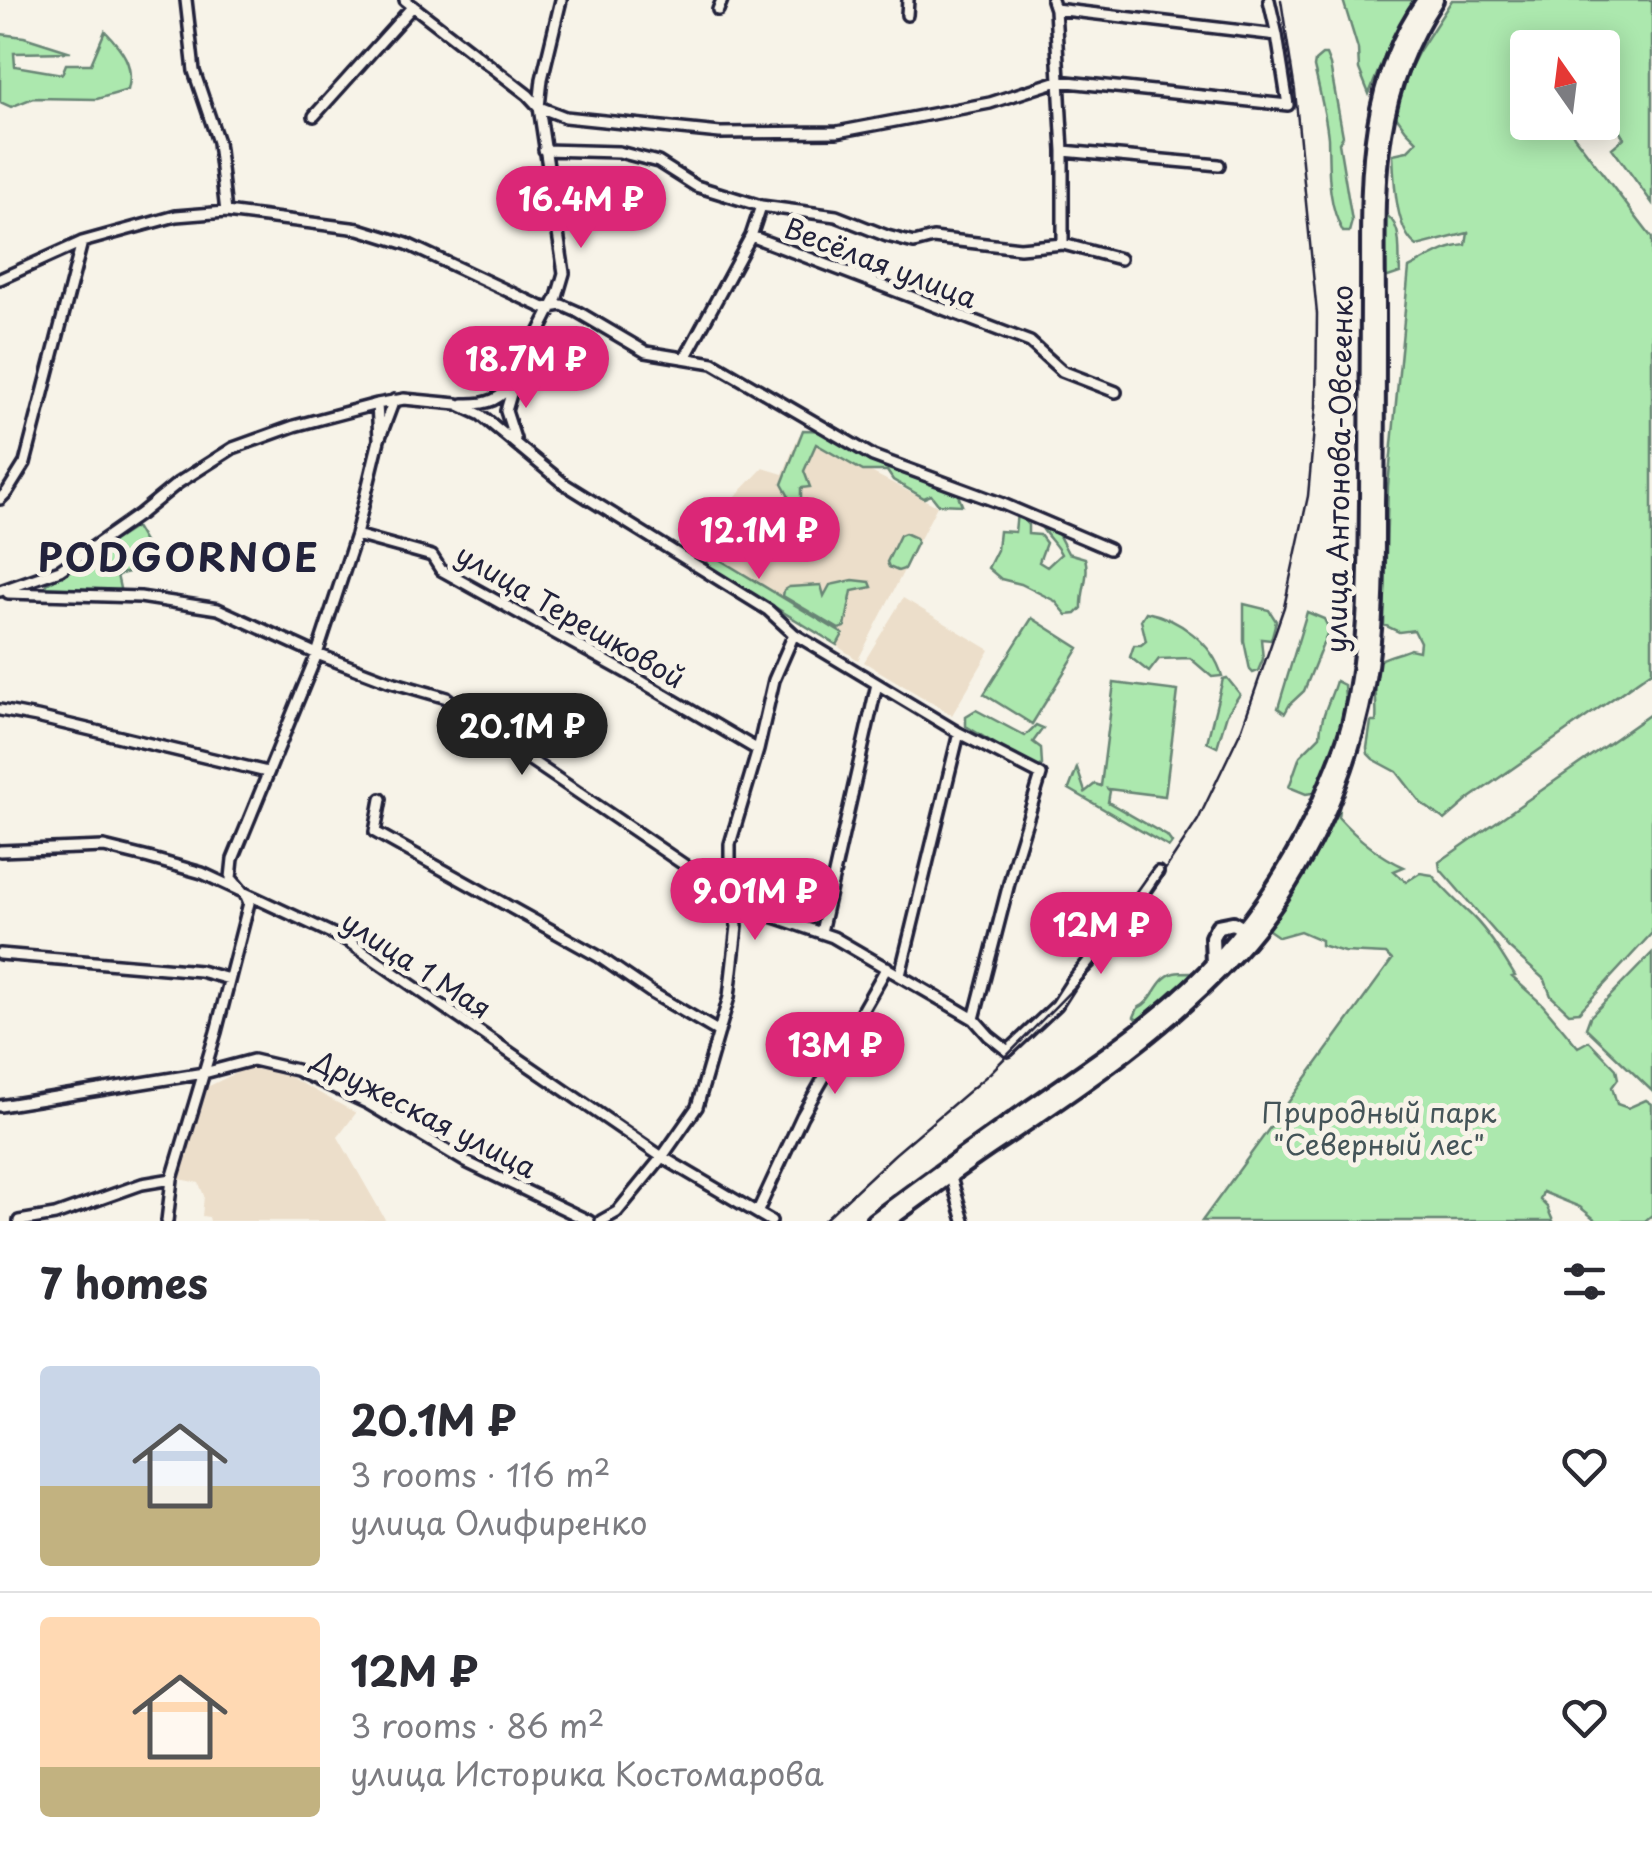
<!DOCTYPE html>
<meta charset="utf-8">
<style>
:root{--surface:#fff;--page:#f2f2f3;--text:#2b2b33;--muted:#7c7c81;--line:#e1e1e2;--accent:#db2777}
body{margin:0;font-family:"Playpen Sans",sans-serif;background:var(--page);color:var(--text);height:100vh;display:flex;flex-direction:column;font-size:38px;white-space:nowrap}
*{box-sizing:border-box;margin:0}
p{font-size:32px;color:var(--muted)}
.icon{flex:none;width:55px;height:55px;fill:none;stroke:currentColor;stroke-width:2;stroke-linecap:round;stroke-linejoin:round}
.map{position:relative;height:1221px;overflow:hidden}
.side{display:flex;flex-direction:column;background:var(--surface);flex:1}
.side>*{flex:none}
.needle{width:65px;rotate:346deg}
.tools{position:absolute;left:1510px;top:30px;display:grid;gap:20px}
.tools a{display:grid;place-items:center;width:110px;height:110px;border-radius:10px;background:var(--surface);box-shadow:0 5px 25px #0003;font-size:50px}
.price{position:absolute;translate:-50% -85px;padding:0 22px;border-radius:35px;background:var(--accent);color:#fff;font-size:32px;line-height:65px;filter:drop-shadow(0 2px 5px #0008)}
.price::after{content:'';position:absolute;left:50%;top:60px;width:30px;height:22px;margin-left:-15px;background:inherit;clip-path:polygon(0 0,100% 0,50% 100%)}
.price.current{background:#222;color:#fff}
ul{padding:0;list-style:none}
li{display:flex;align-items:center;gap:30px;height:250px;padding:0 40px}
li+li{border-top:2px solid var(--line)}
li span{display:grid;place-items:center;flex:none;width:280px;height:200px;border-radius:10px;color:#555}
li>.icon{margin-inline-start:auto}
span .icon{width:120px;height:120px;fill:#fffc;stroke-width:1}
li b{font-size:42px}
h2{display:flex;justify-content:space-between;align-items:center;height:120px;padding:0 40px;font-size:42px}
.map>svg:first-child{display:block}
.built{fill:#ecdeca}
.green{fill:#ace8ae;stroke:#678574;stroke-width:2.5}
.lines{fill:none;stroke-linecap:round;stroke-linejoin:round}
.minor-casing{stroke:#22223b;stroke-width:16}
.highway-casing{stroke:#22223b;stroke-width:20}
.minor{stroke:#f7f3e8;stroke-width:9}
.highway{stroke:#f7f3e8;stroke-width:12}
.rail{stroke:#22223b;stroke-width:2.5}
.labels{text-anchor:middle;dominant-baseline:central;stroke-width:10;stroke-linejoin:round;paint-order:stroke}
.street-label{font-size:28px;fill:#22223b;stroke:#f7f3e8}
.park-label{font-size:28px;fill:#445458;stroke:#f7f3e8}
.district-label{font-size:38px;font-weight:bold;letter-spacing:2.5px;fill:#22223b;stroke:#f7f3e8}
</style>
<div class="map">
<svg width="1652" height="1221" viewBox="0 0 1652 1221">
<rect width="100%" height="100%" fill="#f7f3e8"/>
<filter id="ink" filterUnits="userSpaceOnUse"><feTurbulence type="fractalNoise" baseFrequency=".01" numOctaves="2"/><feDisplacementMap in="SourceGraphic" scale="20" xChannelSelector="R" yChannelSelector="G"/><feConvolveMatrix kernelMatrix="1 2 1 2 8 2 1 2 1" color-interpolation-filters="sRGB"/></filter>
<g filter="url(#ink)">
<!-- built -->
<path class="built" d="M799,435L937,506L858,660L705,557L733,499L763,468L783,474Z
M903,598L990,650L952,715L864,662Z
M246,1068L281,1072L356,1113L338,1137L386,1221H210L209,1217L202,1216L204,1196L199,1183L179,1179L205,1088Z"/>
<!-- green -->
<path class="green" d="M1343,0H1415L1387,49L1369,94L1359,69L1358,49Z
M1452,0H1652V203L1612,148L1624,138L1603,107L1602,48H1528V122L1568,123L1574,136L1652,238V671L1469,799L1445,820L1421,803L1397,772L1373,759L1368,754L1367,748L1371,722H1376C1378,708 1372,670 1378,662C1381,657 1403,653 1410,649L1419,651L1420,642L1414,630L1399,632L1384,625L1388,486L1409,268C1432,257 1440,248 1466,245L1468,233L1417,246C1395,231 1394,179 1393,154L1407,151L1417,141L1406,130L1396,116L1402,84L1419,51Z
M105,31C122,49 135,65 128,90L97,99L33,98L11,107L0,102V34L24,37L71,52L14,53L15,66L62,74L66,64H91Z
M1322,55H1326L1330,65L1343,136L1339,143L1352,221L1349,232H1343C1327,203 1329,170 1328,138C1326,116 1319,88 1314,67L1315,61Z
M1382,212C1404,223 1398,250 1400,273L1385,278Z
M803,430L833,431L958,495L962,505L938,504L931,495L924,498L893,480L887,471H863L816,444L804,471L810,487L801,488V506L810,511L809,525L791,523L785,517L788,495L782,484Z
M1017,512L1028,525V534L1040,535L1046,543L1039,562L1047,567L1061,554C1056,544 1048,538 1042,528L1058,534L1068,553L1085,558C1090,576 1081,590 1082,608L1076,614L1067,615L1055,601L1021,584L1001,579L988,568L997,550L999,531L1015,532Z
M135,527L151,554L152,566L117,575L121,593L48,589L46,587L47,584Z
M905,533L916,538L917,542L904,569L898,571L889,567L887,562L900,535Z
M712,555L843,634L837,645L706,565L707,559Z
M853,580L870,582L872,587L852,591L845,627L839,629L783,596L784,590L789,587L821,585L824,596L830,585Z
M1244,604L1269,610L1276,621L1271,640L1261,639L1263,659L1258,671L1253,673L1250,670L1244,641Z
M1146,612C1178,618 1213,643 1222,676L1212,677L1190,658L1159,659L1149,672L1130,657L1134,645H1141L1146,641L1141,620Z
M1307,612L1324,619L1329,629L1304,691L1290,704L1285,713L1278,708Z
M1032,618L1079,648L1032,724L984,694Z
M1227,678L1240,694L1227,714L1217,747L1207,742L1223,679Z
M1336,681L1344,685L1346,710L1319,792L1306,794L1289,787L1300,756L1320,736C1321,714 1330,702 1336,681Z
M1114,683L1178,691L1165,796L1108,789L1110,791L1108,802L1167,836L1172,843L1169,847L1069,789L1077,768L1085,792L1095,784L1101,786Z
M976,710L1025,736L1036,725L1043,728L1033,742L1041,748L1042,765L1036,769L966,726V716Z
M1652,713V933L1579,1012L1569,1013L1551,996L1545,980L1509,948L1440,869L1439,862Z
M1340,801L1338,817C1357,838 1378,855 1404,867L1394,871L1406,882L1420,873L1432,875C1445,891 1457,902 1472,916C1489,933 1502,955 1515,976L1512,977L1542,1004L1578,1047L1589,1041L1616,1069L1618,1079L1612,1087L1617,1104L1628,1108L1646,1100L1652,1104V1215L1645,1221H1597L1580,1207L1543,1192L1540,1200L1547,1207L1553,1221H1202L1392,960L1386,954L1344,952L1321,945V940L1300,931L1279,937L1266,928C1300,886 1318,851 1340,801Z
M1652,953V1091L1586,1028L1590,1017Z
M1191,972L1193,973L1141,1018L1137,1020L1134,1017L1138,1008C1154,1002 1156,978 1174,973C1179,972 1185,972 1191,972Z"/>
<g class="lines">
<!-- minor casing -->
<g class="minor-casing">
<path id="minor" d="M186,0L194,71L218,142L226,212
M405,0L528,95L539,107L565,117L720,133L837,132L990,103L1058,81L1288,105L1277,35L1269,0
M1052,0L1055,9L1063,151V244
M1055,9L1277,35
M718,10L722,0
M907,15L908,0
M314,116L413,6
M544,150L619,152L658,162L696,186L761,206L836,216L887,236L914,243L933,238L1020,248L1063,244L1120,259
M1063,151L1219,165
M751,236L1030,342L1062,371L1116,392
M0,279L82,242L176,216L226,212L359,229L407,244L544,308L562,305L578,312L646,352L713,363L873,456L1003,504L1109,549
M685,358L751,236L761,206
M513,387L506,411L515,439
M377,404L379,438
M463,404C488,405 501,400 515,380L557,297L564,273L539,107L542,79L561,0
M0,499L7,492L25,463L82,242
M356,535L432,556L441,570L627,673L758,750
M0,591L60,570L140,514L178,483L233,448L294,426L377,404L404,399L457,404L481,415L563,483L768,610L794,634L774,680L758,750L730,844V902L737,926L729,997L697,1107L662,1157L617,1212L601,1221
M8,593L140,597L218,609L317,654L388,681L447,698L508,745L683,864L730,902L833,937L974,1019L989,1036L1008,1051L1057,1005L1073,980L1134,906L1158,872
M794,634L959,733L1041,775L1015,860L974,1019
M0,710L37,717L267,772
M381,799L375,832L598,956L652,993L719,1032
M0,851L104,847L149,858L202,873L346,940L662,1157L771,1221
M821,932L877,684
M0,954L200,971L229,979
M900,975L959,733
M0,1106L204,1073L253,1060L296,1070L367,1103L466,1162L589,1221
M949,1171L964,1221
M757,1213L802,1116L887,967
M19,1221L55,1215L142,1184L172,1179
M167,1221L172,1179L216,1032L249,903L246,896L231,878L233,859L317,654L356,535L379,440L394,400"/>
</g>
<!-- highway casing -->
<g class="highway-casing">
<path id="highway" d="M1213,964L1212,937L1218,926L1233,923L1243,929L1246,935
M873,1221C925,1182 978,1144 1032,1106C1079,1073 1128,1041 1172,1003C1241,943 1293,869 1327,784C1336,763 1345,742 1350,720C1367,649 1366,575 1367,502C1367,434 1368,366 1368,298C1369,194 1360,90 1424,0
M888,1221C927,1193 965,1164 1005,1138C1086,1084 1170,1027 1236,954C1303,881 1349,782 1367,685C1378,624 1377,564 1377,504C1378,440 1378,377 1378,314C1378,198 1368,102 1436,0"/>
</g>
<!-- minor -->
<use href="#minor" class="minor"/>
<!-- highway -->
<use href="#highway" class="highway"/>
<!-- rail -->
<path class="rail" d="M823,1221L895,1154L990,1073L1113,948L1198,820L1242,728L1284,607L1308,496L1316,407L1317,314L1295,91L1281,0"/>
</g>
</g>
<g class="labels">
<!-- street labels -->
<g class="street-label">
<text transform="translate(881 262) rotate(21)">Весёлая улица</text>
<text transform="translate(1338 469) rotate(-89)">улица Антонова-Овсеенко</text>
<text transform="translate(571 615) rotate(30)">улица Терешковой</text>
<text transform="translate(417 964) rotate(33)">улица 1 Мая</text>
<text transform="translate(425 1113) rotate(27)">Дружеская улица</text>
</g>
<!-- park labels -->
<g class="park-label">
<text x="1379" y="1111">Природный парк<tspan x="1379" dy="32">"Северный лес"</tspan></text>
</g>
<!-- district labels -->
<g class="district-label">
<text x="179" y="556">PODGORNOE</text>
</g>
</g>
</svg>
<div class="tools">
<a><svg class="needle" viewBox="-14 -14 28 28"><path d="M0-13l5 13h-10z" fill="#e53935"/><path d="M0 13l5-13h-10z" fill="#7c7c81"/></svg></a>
</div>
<b class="price" style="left:581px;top:251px">16.4M ₽</b>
<b class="price" style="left:526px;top:411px">18.7M ₽</b>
<b class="price" style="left:759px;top:582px">12.1M ₽</b>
<b class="price current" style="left:522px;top:778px">20.1M ₽</b>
<b class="price" style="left:755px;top:943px">9.01M ₽</b>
<b class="price" style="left:1101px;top:977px">12M ₽</b>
<b class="price" style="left:835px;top:1097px">13M ₽</b>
</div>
<section class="side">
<h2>7 homes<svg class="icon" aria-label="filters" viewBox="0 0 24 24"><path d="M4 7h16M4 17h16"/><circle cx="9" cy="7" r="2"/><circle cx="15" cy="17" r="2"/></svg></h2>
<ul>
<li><span style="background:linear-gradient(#c9d6e8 60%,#c2b280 0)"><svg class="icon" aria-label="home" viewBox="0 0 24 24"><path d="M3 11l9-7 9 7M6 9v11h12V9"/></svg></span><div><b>20.1M ₽</b><p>3 rooms · 116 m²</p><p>улица Олифиренко</p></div><svg class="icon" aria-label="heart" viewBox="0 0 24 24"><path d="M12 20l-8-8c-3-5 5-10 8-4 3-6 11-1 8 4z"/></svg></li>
<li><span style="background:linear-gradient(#ffd9b3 75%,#c2b280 0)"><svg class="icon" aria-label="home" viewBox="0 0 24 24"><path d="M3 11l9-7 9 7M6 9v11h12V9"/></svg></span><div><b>12M ₽</b><p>3 rooms · 86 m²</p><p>улица Историка Костомарова</p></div><svg class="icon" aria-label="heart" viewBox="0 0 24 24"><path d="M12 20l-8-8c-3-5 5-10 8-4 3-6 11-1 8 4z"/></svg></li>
</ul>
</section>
